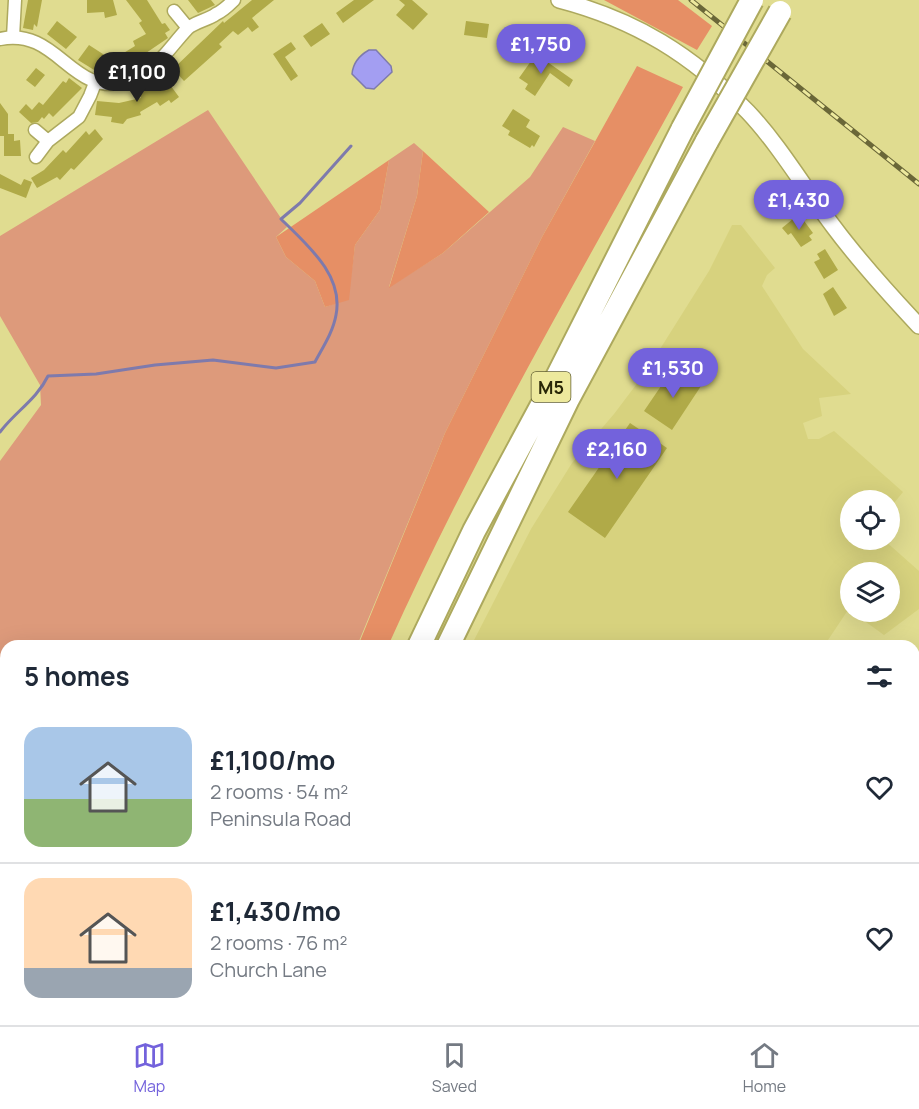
<!DOCTYPE html>
<meta charset="utf-8">
<style>
:root{--surface:#fff;--page:#f2f2f3;--text:#1f2937;--muted:#747a83;--line:#e0e1e3;--accent:#7362dc}
body{margin:0;font-family:Manrope,sans-serif;background:var(--page);color:var(--text);height:100vh;display:flex;flex-direction:column;font-size:22px;white-space:nowrap}
*{box-sizing:border-box;margin:0}
p{font-size:20px;color:var(--muted)}
.icon{flex:none;width:33px;height:33px;fill:none;stroke:currentColor;stroke-width:2;stroke-linecap:round;stroke-linejoin:round}
.map{position:relative;flex:1;overflow:hidden}
.details{position:absolute;left:0px;top:640px;width:920px;height:386px;display:flex;flex-direction:column;background:var(--surface);border-radius:18px 18px 0 0;box-shadow:0 6px 24px #0002}
.details>*{flex:none}
.fabs{position:absolute;left:840px;top:490px;display:grid;gap:12px}
.fabs a{display:grid;place-items:center;width:60px;height:60px;border-radius:50%;background:var(--surface);box-shadow:0 6px 24px #0002;font-size:30px}
.price{position:absolute;translate:-50% -51px;padding:0 14px;border-radius:21px;background:var(--accent);color:#fff;font-size:20px;line-height:39px;filter:drop-shadow(0 2px 3px #0008)}
.price::after{content:'';position:absolute;left:50%;top:36px;width:18px;height:14px;margin-left:-9px;background:inherit;clip-path:polygon(0 0,100% 0,50% 100%)}
.price.active{background:#222;color:#fff}
ul{padding:0;list-style:none}
li{display:flex;align-items:center;gap:18px;height:150px;padding:0 24px}
li+li{border-top:2px solid var(--line)}
li span{display:grid;place-items:center;flex:none;width:168px;height:120px;border-radius:18px;color:#555}
li>.icon{margin-inline-start:auto}
span .icon{width:72px;height:72px;fill:#fffc;stroke-width:1}
li b{font-size:26px}
h2{display:flex;justify-content:space-between;align-items:center;height:72px;padding:0 24px;font-size:26px}
.dock{display:flex;justify-content:space-around;align-items:center;height:84px;border-top:2px solid var(--line);background:var(--surface);font-size:16px;color:var(--muted)}
.dock a{display:grid;justify-items:center;gap:3px}
.dock .active{color:var(--accent)}
.map>svg:first-child{display:block}
.built{fill:#d7d27e}
.green{fill:#dd9a7b}
.forest{fill:#e68f65}
.water{fill:#a39ef2;stroke:#7e7aac;stroke-width:1.5}
.lines{fill:none;stroke-linecap:round;stroke-linejoin:round}
.stream{stroke:#7e7aac;stroke-width:3}
.building{fill:#b0aa48}
.minor-casing{stroke:#ada95e;stroke-width:15}
.tertiary-casing{stroke:#ada95e;stroke-width:18}
.motorway-casing{stroke:#ada95e;stroke-width:26}
.minor{stroke:#fff;stroke-width:12}
.tertiary{stroke:#fff;stroke-width:15}
.motorway{stroke:#fff;stroke-width:22}
.rail-casing{stroke:#6a6738;stroke-width:5}
.rail{stroke:#ede99d;stroke-width:3;stroke-dasharray:9;stroke-linecap:butt}
.motorway-bridge-casing{stroke:#ada95e;stroke-width:26;stroke-linecap:butt}
.motorway-bridge{stroke:#fff;stroke-width:22}
.labels{text-anchor:middle;dominant-baseline:central;stroke-width:4.5;stroke-linejoin:round;paint-order:stroke}
.shield{fill:#ede99d;stroke:#646134;stroke-width:1.5}
.shield-label{font-size:18px;font-weight:bold;fill:#292707}
</style>
<div class="map">
<svg width="919" height="1025" viewBox="0 0 919 1025">
<rect width="100%" height="100%" fill="#e0dc90"/>
<!-- built -->
<path class="built" d="M732,225H741L775,268L767,275L762,286L803,349L851,394L819,398L822,416L803,423L808,439H819L834,431L903,492L890,508V501H850V540H884L919,571V609L884,635L852,612H890V573H850V611L848,610L824,646H471L531,529L572,463L614,414L645,373L709,271Z"/>
<!-- green -->
<path class="green" d="M208,110L287,227L276,237L286,257L315,281L325,307L348,299L355,245L380,210L389,160L414,143L423,151L417,196L389,287L443,253L530,177L563,127L595,141L542,237L445,433L357,646H6V1020H231L230,1025H0V461L41,405L40,385L0,316V236Z"/>
<!-- forest -->
<path class="forest" d="M604,0H678L712,26L697,50Z
M637,66L683,87C582,272 474,454 388,646H358L445,433L542,237Z
M423,151L489,212L443,253L389,288L417,196Z
M389,160L380,210L355,245L349,300L325,307L315,281L286,257L276,237Z
M6,797V975L0,949V803Z"/>
<!-- water -->
<path class="water" d="M369,50H376L391,66L392,72L374,89L366,88L352,74C353,63 360,55 369,50Z"/>
<g class="lines">
<!-- stream -->
<path class="stream" d="M0,432C15,412 37,399 48,376L96,374L155,365L213,360L276,368L315,362C323,347 333,332 336,315C344,275 307,245 281,219L300,203L351,146
M48,1025L53,1020"/>
</g>
<!-- building -->
<path class="building" d="M28,0H42L37,27L34,24L33,30L23,28Z
M87,0H113L117,15L105,18L104,12L87,13Z
M126,0H147L162,24L165,23L170,30L165,33L168,38L124,68L127,70L99,73L78,60L89,45L123,67L122,54L135,46L133,41L146,34L139,23L142,21Z
M188,0H211L215,5L198,13Z
M252,0H274L252,18L259,27L252,32L248,27L238,35L233,31L219,44L222,47L184,81L173,69L223,21L224,23Z
M354,0H374L343,23L336,13Z
M399,0H412L428,14L413,30L396,15L405,5Z
M57,21L77,37L66,49L47,34Z
M466,21L489,24L487,38L464,35Z
M322,23L330,34L311,47L303,36Z
M519,28L538,40L531,52L512,40Z
M291,42L296,49L285,57L298,76L291,81L273,54Z
M536,54L573,80L569,87L550,73L535,96L525,89L528,84L519,78Z
M36,68L45,75L35,87L26,80Z
M69,78L82,88L53,117L49,113L44,119L42,117L38,122L31,123L19,112L26,104L32,110L39,102L43,105L63,81L66,83Z
M165,78L179,97L171,103L169,100L160,106L157,102L140,112L141,115L127,119L123,124L111,122L112,117L95,115L97,101L119,103L141,98L139,93Z
M0,103L8,114V134H14V141L20,140L21,156H4V136H0Z
M513,109L530,120L526,127L540,136L534,147L532,145L530,148L508,135L510,131L502,126Z
M95,129L103,139L74,170L71,168L60,180L57,177L37,188L31,178L44,170L63,150L66,153L86,131L89,135Z
M0,174L21,185L24,179L32,182L26,198L0,188Z
M799,214L813,233L809,236L812,240L801,247L791,233L788,235L782,228Z
M825,249L838,270L824,279L814,262L820,259L817,254Z
M833,287L847,308L834,316L823,294Z
M674,367L701,386L672,430L644,411Z
M630,423L667,448L605,538L568,512Z"/>
<g class="lines">
<!-- minor casing -->
<g class="minor-casing">
<path id="minor" d="M174,11L188,28
M13,37L15,0
M0,39C58,27 70,96 125,82C155,74 168,49 187,29C194,22 208,20 216,14C223,11 229,5 234,0
M35,130L48,141
M36,157L48,141L79,117L90,96L95,83"/>
</g>
<!-- tertiary casing -->
<g class="tertiary-casing">
<path id="tertiary" d="M559,0C636,20 692,55 748,112C780,146 805,189 833,226C859,261 889,294 919,326"/>
</g>
<!-- motorway casing -->
<g class="motorway-casing">
<path id="motorway" d="M419,646L474,531L556,379L683,128
M448,646L568,399L707,141
M269,1025L270,1020
M296,1025L297,1020"/>
</g>
<!-- minor -->
<use href="#minor" class="minor"/>
<!-- tertiary -->
<use href="#tertiary" class="tertiary"/>
<!-- motorway -->
<use href="#motorway" class="motorway"/>
<!-- rail casing -->
<g class="rail-casing">
<path id="rail" d="M691,0L919,184"/>
</g>
<!-- rail -->
<use href="#rail" class="rail"/>
<!-- motorway-bridge casing -->
<g class="motorway-bridge-casing">
<path id="motorway-bridge" d="M683,128L752,0
M707,141L780,12"/>
</g>
<!-- motorway-bridge -->
<use href="#motorway-bridge" class="motorway-bridge"/>
</g>
<g class="labels">
<!-- shield labels -->
<rect class="shield" x="531.5" y="372" width="39" height="30" rx="4.5"/>
<g class="shield-label">
<text x="551" y="387">M5</text>
</g>
</g>
</svg>
<div class="fabs">
<a><svg class="icon" aria-label="locate" viewBox="0 0 24 24"><circle cx="12" cy="12" r="6"/><path d="M12 2v4M12 18v4M2 12h4M18 12h4"/></svg></a>
<a><svg class="icon" aria-label="layers" viewBox="0 0 24 24"><path d="M12 4l9 5-9 5-9-5zM3 14l9 5 9-5"/></svg></a>
</div>
<b class="price" style="left:541px;top:75px">£1,750</b>
<b class="price active" style="left:137px;top:103px">£1,100</b>
<b class="price" style="left:799px;top:231px">£1,430</b>
<b class="price" style="left:673px;top:399px">£1,530</b>
<b class="price" style="left:617px;top:480px">£2,160</b>
<section class="details">
<h2>5 homes<svg class="icon" aria-label="filters" viewBox="0 0 24 24"><path d="M4 7h16M4 17h16"/><circle cx="9" cy="7" r="2"/><circle cx="15" cy="17" r="2"/></svg></h2>
<ul>
<li><span style="background:linear-gradient(#a9c7e8 60%,#8fb573 0)"><svg class="icon" aria-label="home" viewBox="0 0 24 24"><path d="M3 11l9-7 9 7M6 9v11h12V9"/></svg></span><div><b>£1,100/mo</b><p>2 rooms · 54 m²</p><p>Peninsula Road</p></div><svg class="icon" aria-label="heart" viewBox="0 0 24 24"><path d="M12 20l-8-8c-3-5 5-10 8-4 3-6 11-1 8 4z"/></svg></li>
<li><span style="background:linear-gradient(#ffd9b3 75%,#9aa5b1 0)"><svg class="icon" aria-label="home" viewBox="0 0 24 24"><path d="M3 11l9-7 9 7M6 9v11h12V9"/></svg></span><div><b>£1,430/mo</b><p>2 rooms · 76 m²</p><p>Church Lane</p></div><svg class="icon" aria-label="heart" viewBox="0 0 24 24"><path d="M12 20l-8-8c-3-5 5-10 8-4 3-6 11-1 8 4z"/></svg></li>
</ul>
</section>
</div>
<nav class="dock">
<a class="active"><svg class="icon" aria-label="map" viewBox="0 0 24 24"><path d="M3 6l6-2 6 2 6-2v14l-6 2-6-2-6 2zM9 4v14M15 6v14"/></svg>Map</a>
<a><svg class="icon" aria-label="saved" viewBox="0 0 24 24"><path d="M7 4h10v16l-5-4-5 4z"/></svg>Saved</a>
<a><svg class="icon" aria-label="home" viewBox="0 0 24 24"><path d="M3 11l9-7 9 7M6 9v11h12V9"/></svg>Home</a>
</nav>
